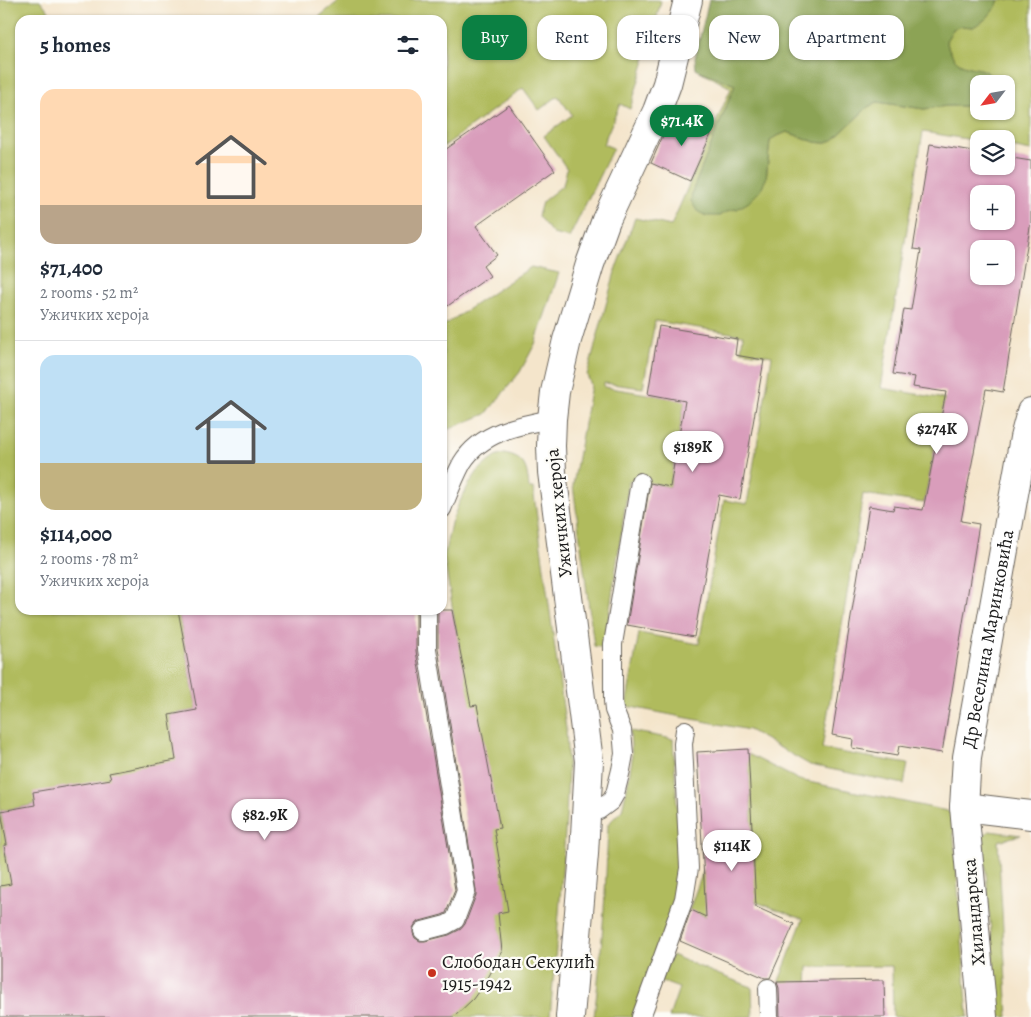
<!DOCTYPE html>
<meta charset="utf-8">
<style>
:root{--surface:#fff;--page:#f2f2f3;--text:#1f2937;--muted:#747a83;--line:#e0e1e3;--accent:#0b8043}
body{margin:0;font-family:Alegreya,serif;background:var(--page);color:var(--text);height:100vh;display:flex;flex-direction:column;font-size:19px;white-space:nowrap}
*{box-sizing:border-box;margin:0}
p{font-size:16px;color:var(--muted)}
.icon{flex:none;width:28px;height:28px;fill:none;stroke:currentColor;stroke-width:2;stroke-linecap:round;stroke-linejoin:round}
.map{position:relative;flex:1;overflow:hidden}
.sheet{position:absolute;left:15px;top:15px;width:432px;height:600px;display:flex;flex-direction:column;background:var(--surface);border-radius:15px;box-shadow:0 1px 4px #0004}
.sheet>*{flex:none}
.hud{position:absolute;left:462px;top:15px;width:475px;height:45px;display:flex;gap:10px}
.needle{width:32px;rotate:239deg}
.fabs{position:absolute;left:970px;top:75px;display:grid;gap:10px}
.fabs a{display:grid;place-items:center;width:45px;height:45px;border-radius:10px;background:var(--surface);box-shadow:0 1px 4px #0004;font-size:25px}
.price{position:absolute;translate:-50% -42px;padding:0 11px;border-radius:18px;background:#fff;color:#222;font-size:16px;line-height:32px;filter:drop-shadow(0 1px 2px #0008)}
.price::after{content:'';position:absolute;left:50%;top:30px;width:15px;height:11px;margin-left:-8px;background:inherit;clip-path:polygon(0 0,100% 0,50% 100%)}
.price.active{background:var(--accent);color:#fff}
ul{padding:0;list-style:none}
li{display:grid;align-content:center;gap:10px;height:265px;padding:0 25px}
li+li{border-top:1px solid var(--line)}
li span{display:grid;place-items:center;height:155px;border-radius:15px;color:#555}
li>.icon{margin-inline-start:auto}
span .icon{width:90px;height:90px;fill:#fffc;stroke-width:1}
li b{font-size:21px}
h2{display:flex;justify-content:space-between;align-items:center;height:60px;padding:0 25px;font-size:21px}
.pill{padding:0 18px;border-radius:15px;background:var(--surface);box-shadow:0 1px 4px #0004;font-size:18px;line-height:45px}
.pill.active{background:var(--accent);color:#fff}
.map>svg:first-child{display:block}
.green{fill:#b0bb5d;stroke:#666c3c}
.forest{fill:#8ca354;stroke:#546038}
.building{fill:#d99dbb;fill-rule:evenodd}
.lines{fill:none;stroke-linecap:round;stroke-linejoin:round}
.service-casing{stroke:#686259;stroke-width:20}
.minor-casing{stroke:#686259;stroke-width:30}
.service{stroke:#fff;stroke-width:18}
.minor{stroke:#fff;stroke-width:28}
.poi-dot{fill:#c8321e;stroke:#fdfcf7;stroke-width:2}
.labels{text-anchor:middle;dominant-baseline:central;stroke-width:4.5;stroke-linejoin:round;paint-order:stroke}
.street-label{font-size:19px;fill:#1c1c1c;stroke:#fdfcf7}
.poi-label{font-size:19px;fill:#1c1c1c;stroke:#fdfcf7;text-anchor:start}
</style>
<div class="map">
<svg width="1031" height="1017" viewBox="0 0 1031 1017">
<rect width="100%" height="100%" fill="#fdfcf7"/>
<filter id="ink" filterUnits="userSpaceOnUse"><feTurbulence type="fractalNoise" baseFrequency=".02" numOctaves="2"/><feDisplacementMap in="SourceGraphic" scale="10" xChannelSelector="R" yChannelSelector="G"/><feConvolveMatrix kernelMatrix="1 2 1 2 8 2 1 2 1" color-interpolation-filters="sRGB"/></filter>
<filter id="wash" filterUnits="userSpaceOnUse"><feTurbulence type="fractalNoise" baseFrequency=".0096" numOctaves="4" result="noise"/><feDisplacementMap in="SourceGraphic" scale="20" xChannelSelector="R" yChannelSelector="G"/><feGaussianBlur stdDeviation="1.12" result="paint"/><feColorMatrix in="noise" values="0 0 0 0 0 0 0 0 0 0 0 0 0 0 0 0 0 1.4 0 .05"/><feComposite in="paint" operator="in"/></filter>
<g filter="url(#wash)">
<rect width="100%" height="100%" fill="#f4e5cb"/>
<!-- green -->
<path class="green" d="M0,0H40L56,20H20V610H178L197,710L169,715L177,761L112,790L1,811L7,845H4L14,896L0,899Z
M340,0H657L661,1L647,54L630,109L620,104L603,144L613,148L569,238L553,234L538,216L542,202L563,185L567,169L544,136L572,115L558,96L539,110L523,88L443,147L442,20H315Z
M999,0H1031V151L1006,146V139H979V141L923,132L881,388L945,399L924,503L863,494L822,749L908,764L904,784L810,765L749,730L626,706L639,633L699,644L724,500L747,504L772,356L741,351L743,335L655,321L643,388L604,383V387L685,400L670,487L650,483L629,481L604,648L594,646L573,485L591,385L587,375L616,268L635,218L671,226L731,88L696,69L735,85L692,192L720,216L730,210L737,209L766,179L770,141L775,137L787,132L815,142L824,143L833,140L868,107L877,102L924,109L947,106H964L972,108L979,107V111H1006V84H994C990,64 969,71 958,62C951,56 949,49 946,41L953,29L961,26L973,27L996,7Z
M531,267L559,273L535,344L520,372L486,414L444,431L449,460L443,470V326Z
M504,454C526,458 527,468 529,488H533L566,729L568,770L566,819L559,913L550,1017H408L502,950L469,709L444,557L451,523L459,503L469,484L478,471L488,462L495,457Z
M630,731L673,739L680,858L674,905L633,1017H594C602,953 606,889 608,824L622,810L627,788L632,760Z
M748,754L799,780L952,812L968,1017H893L892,966L808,967L807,986H777L803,919L726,891L712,919L689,910L704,869L754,866Z
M989,831L1021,835L998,841L1008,1017H998L983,836Z
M672,955L717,974L752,987L753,1017H669L679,988L660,981Z"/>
<!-- forest -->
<path class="forest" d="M709,0H999L996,7L986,19L973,27L961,26L953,29L946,41C949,49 951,56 958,62C969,71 990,64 994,84H979V107L972,108L964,106H947L924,109L877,102L868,107L833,140L824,143L815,142L787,132L775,137L770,141L766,179L760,191L749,202L737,209L730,210L720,216H706L697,211L691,201L692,192L735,85L696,69L695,58Z"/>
<g id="blocks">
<!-- building -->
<path class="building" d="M509,105L555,170L476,226L497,255L483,266L490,276L442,310V152Z
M673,113L713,130L690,181L651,163Z
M930,144L979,152V166H1006V157L1031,161V221L1003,392L986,389L961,521L979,524L942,753L899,746L897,756L852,748L853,739L832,735L869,506L893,510L894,506L923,510L946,392L913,387L915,377L893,374L904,309L911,310L921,250L913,249ZM979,194H1006V221H979ZM979,249H1006V276H979Z
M659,326L737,339L735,355L764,360L740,499L719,495L694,637L627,625L650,483L670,487L685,401L648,394Z
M178,610H416V651L455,890L446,913L442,915L420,921L416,923L413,928V933L415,938L420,941H425L449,935L461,929L465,924L476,895V890L438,648V610H452L471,706L477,705L500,828L494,829L508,911L498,913L502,951L488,978L473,999L454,1017H0V886L11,884L4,845H7L1,811L35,805L33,792L111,779L109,773L176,760L169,715L197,710Z
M748,749L756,907L794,924L770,978H765L680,941L691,910L706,917L697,752Z
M884,980L885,1017H780L779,988L777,982Z"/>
</g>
</g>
<g filter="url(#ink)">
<use href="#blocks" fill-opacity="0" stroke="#686259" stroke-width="1"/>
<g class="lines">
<!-- service casing -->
<g class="service-casing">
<path id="service" d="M442,509C448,494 454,478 462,463C481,432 519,425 552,419
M586,813L599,810L611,801L615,794L621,770L624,754L622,730L614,710L613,701V644L640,482
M423,931L446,925L455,920L466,891L427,649V610
M768,988L769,1017
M641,1017L684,899L689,868L683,744L685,730"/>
</g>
<!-- minor casing -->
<g class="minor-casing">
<g id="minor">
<path d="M964,807L1031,815"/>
<path d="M570,1017L584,854L589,761L552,472L551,446L552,419L555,392L567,340L590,264L606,220L657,111L667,84L688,0"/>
<path id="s1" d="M983,1017L964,807L967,757L1024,438L1031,412"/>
</g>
</g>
<!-- service -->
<use href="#service" class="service"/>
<!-- minor -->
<use href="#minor" class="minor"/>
</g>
</g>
<!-- markers -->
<circle class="poi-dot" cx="432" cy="973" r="5"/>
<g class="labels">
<!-- street labels -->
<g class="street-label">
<text transform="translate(559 513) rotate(-96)">Ужичких хероја</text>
<text stroke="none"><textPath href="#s1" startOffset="381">Др Веселина Маринковића</textPath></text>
<text transform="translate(974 912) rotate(-95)">Хиландарска</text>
</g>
<!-- poi labels -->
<g class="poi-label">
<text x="442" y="962">Слободан Секулић<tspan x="442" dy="22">1915-1942</tspan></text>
</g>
</g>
</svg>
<div class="fabs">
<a><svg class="needle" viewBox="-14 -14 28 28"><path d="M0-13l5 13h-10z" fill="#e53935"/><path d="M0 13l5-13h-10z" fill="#747a83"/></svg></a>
<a><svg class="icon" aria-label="layers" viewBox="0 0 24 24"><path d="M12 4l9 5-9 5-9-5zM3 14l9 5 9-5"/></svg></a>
<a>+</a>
<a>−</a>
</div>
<b class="price active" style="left:682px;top:147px">$71.4K</b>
<b class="price" style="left:937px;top:455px">$274K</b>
<b class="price" style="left:693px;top:473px">$189K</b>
<b class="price" style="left:265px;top:841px">$82.9K</b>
<b class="price" style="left:732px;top:872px">$114K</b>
<div class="hud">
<a class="pill active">Buy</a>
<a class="pill">Rent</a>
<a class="pill">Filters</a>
<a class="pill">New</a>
<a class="pill">Apartment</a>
</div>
<section class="sheet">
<h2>5 homes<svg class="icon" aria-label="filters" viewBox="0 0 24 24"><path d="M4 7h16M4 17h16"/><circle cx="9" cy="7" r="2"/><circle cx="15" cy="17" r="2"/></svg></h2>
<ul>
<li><span style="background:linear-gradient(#ffd9b3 75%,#b9a48a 0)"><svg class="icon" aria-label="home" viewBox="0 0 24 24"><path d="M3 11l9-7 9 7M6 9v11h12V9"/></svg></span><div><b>$71,400</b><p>2 rooms · 52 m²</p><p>Ужичких хероја</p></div></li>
<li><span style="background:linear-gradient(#bfe0f5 70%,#c2b280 0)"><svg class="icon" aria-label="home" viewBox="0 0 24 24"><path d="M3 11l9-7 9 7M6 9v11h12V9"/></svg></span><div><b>$114,000</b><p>2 rooms · 78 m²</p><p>Ужичких хероја</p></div></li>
</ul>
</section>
</div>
